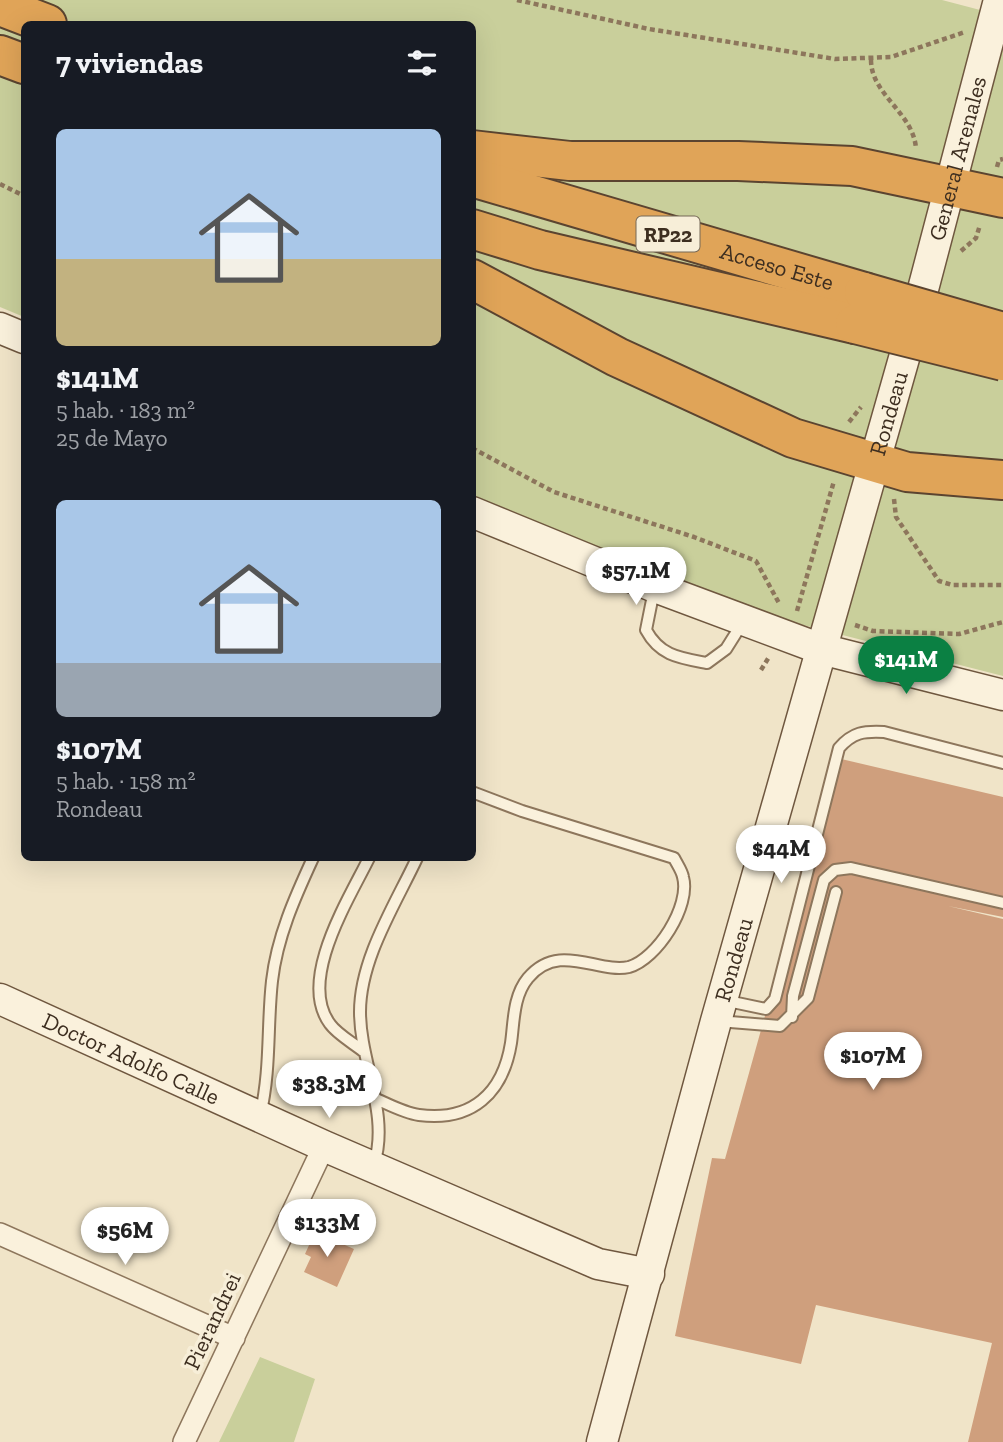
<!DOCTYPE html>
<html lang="es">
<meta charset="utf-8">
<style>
:root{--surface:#171b24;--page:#20242c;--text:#f1f3f6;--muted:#9ea1a6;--accent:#0b8043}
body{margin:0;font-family:"Zilla Slab",serif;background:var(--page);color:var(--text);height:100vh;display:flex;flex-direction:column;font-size:26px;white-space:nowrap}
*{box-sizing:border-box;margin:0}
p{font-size:23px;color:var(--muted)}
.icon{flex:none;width:38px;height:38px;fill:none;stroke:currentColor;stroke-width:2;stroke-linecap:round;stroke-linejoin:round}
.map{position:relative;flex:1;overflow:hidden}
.panel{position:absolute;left:21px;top:21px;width:455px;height:840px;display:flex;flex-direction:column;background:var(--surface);border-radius:10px;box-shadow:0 7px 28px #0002}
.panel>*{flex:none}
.price{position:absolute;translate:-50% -60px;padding:0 16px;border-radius:24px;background:#fff;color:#222;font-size:23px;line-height:46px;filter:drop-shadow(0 2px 4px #0008)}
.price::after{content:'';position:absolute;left:50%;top:42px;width:21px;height:16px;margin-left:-10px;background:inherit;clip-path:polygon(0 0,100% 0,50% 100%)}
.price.selected{background:var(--accent);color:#fff}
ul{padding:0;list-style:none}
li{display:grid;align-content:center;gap:14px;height:371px;padding:0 35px}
li span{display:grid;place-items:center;height:217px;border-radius:10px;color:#555}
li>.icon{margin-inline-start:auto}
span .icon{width:126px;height:126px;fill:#fffc;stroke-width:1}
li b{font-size:30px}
h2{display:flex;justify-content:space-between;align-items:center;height:84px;padding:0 35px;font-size:30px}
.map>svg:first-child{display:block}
.green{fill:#c9cf9b}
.building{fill:#cf9f7d}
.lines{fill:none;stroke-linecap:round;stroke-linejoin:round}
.lane-casing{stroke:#8d765c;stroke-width:14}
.street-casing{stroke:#8d765c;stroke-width:24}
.secondary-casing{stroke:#6f573f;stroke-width:33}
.highway-casing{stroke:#5b4430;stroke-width:42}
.path{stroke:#8d765c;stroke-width:4.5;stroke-dasharray:5 3.5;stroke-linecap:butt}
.lane{stroke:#faf1dc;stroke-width:10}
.street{stroke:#faf1dc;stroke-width:21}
.secondary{stroke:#faf1dc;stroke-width:30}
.highway{stroke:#e0a458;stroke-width:38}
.highway-bridge-casing{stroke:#5b4430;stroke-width:42;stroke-linecap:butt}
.highway-bridge{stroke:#e0a458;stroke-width:38}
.labels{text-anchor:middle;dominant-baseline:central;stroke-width:7;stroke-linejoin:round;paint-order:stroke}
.shield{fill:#f7eed8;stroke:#756857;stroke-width:2}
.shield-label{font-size:21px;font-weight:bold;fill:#3d2e20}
.street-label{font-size:23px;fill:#3d2e20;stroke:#f7eed8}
</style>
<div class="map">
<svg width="1003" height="1442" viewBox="0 0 1003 1442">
<rect width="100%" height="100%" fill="#f0e4c8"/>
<!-- green -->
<path class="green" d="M0,0H942L1003,16V676L772,617L473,497L472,24H24V317L0,307Z
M260,1357L315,1379L294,1442H219Z"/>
<!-- building -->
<path class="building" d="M837,758L1003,797V917L948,906L1003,919V1442H968L992,1343L816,1305L801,1364L675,1336L712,1158L725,1159Z
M315,1232L354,1249L337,1287L304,1272L311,1257L305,1254Z"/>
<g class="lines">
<!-- lane casing -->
<g class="lane-casing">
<path id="lane" d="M654,590L646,630C660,656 680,658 707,663L726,649L743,622
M723,1000L766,1009L775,999L839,748C853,732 864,731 884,732L1003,763
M792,1017L793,996L824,880L835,870L851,868L1003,903
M718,1021L780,1026L808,998L836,892
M363,1051C353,1043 337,1034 330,1024C297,980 349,899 369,858
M374,1098C388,1104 404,1113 419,1115C472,1122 503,1093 511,1043C514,1022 513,996 528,978C559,941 598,974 629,967C657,959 691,906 683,877C682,871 677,864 674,858L522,811L472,792
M260,1116C271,1070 267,1026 272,981C277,937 295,897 313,858
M374,1164C390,1115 360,1062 360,1012C360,959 395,905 417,858"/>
</g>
<!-- street casing -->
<g class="street-casing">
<path id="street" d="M0,1234L234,1338
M184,1442L324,1146"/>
</g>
<!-- secondary casing -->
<g class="secondary-casing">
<g id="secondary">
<path d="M0,328L24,338"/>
<path d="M472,512L655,587L821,649L1003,695"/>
<path id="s1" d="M0,999L324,1146L598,1264L649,1274"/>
<path id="s2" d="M602,1442L716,1021L916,316L999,0"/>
</g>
</g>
<!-- highway casing -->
<g class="highway-casing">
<g id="highway">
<path d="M0,6L47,24"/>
<path d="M0,55L24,64"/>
<path d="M472,150L570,161H738L852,166L1003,198"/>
<path id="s3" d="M472,177L864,292"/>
<path d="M472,229L540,250L855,324"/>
<path d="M472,279L617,357L793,438L907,472L1003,480"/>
</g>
</g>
<!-- path -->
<path class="path" d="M517,0L649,29L835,59L891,57L965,32
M871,60C871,95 914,113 916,149
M997,167L999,160L1003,159
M0,184L24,196
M961,251L976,238L980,225
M849,422L861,407
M472,448L554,492L694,537L756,561L780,605
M894,499L896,517L939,581L952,585H1003
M797,611L834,481
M855,625L873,631L959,634L1003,622
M761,670L769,657"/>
<!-- lane -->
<use href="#lane" class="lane"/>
<!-- street -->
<use href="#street" class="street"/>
<!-- secondary -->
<use href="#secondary" class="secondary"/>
<!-- highway -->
<use href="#highway" class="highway"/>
<!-- highway-bridge casing -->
<g class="highway-bridge-casing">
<path id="highway-bridge" d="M864,292L1003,332
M855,324L1003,361"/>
</g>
<!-- highway-bridge -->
<use href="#highway-bridge" class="highway-bridge"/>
</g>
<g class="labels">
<!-- shield labels -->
<rect class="shield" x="636.5" y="216.5" width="63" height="35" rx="5"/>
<g class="shield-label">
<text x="668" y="234">RP22</text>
</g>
<!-- street labels -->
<g class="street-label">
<text stroke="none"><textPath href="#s2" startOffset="1332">General Arenales</textPath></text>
<text stroke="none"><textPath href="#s3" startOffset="318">Acceso Este</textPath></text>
<text stroke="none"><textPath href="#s2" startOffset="1068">Rondeau</textPath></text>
<text stroke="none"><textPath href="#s2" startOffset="500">Rondeau</textPath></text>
<text stroke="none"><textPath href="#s1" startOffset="144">Doctor Adolfo Calle</textPath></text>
<text transform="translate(212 1321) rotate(-65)">Pierandrei</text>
</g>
</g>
</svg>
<b class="price" style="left:636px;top:607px">$57.1M</b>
<b class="price selected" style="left:906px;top:696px">$141M</b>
<b class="price" style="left:781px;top:885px">$44M</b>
<b class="price" style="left:873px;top:1092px">$107M</b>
<b class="price" style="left:329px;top:1120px">$38.3M</b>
<b class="price" style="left:327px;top:1259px">$133M</b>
<b class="price" style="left:125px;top:1267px">$56M</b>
<section class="panel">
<h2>7 viviendas<svg class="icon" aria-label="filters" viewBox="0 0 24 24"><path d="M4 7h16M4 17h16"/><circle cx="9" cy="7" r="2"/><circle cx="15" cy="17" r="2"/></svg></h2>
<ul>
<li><span style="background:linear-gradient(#a9c7e8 60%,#c2b280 0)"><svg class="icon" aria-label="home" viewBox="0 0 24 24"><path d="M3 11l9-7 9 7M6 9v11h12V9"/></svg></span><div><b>$141M</b><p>5 hab. · 183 m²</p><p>25 de Mayo</p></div></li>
<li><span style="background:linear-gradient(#a9c7e8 75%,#9aa5b1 0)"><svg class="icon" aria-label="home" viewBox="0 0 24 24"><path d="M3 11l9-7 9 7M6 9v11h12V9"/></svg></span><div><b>$107M</b><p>5 hab. · 158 m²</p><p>Rondeau</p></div></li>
</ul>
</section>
</div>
